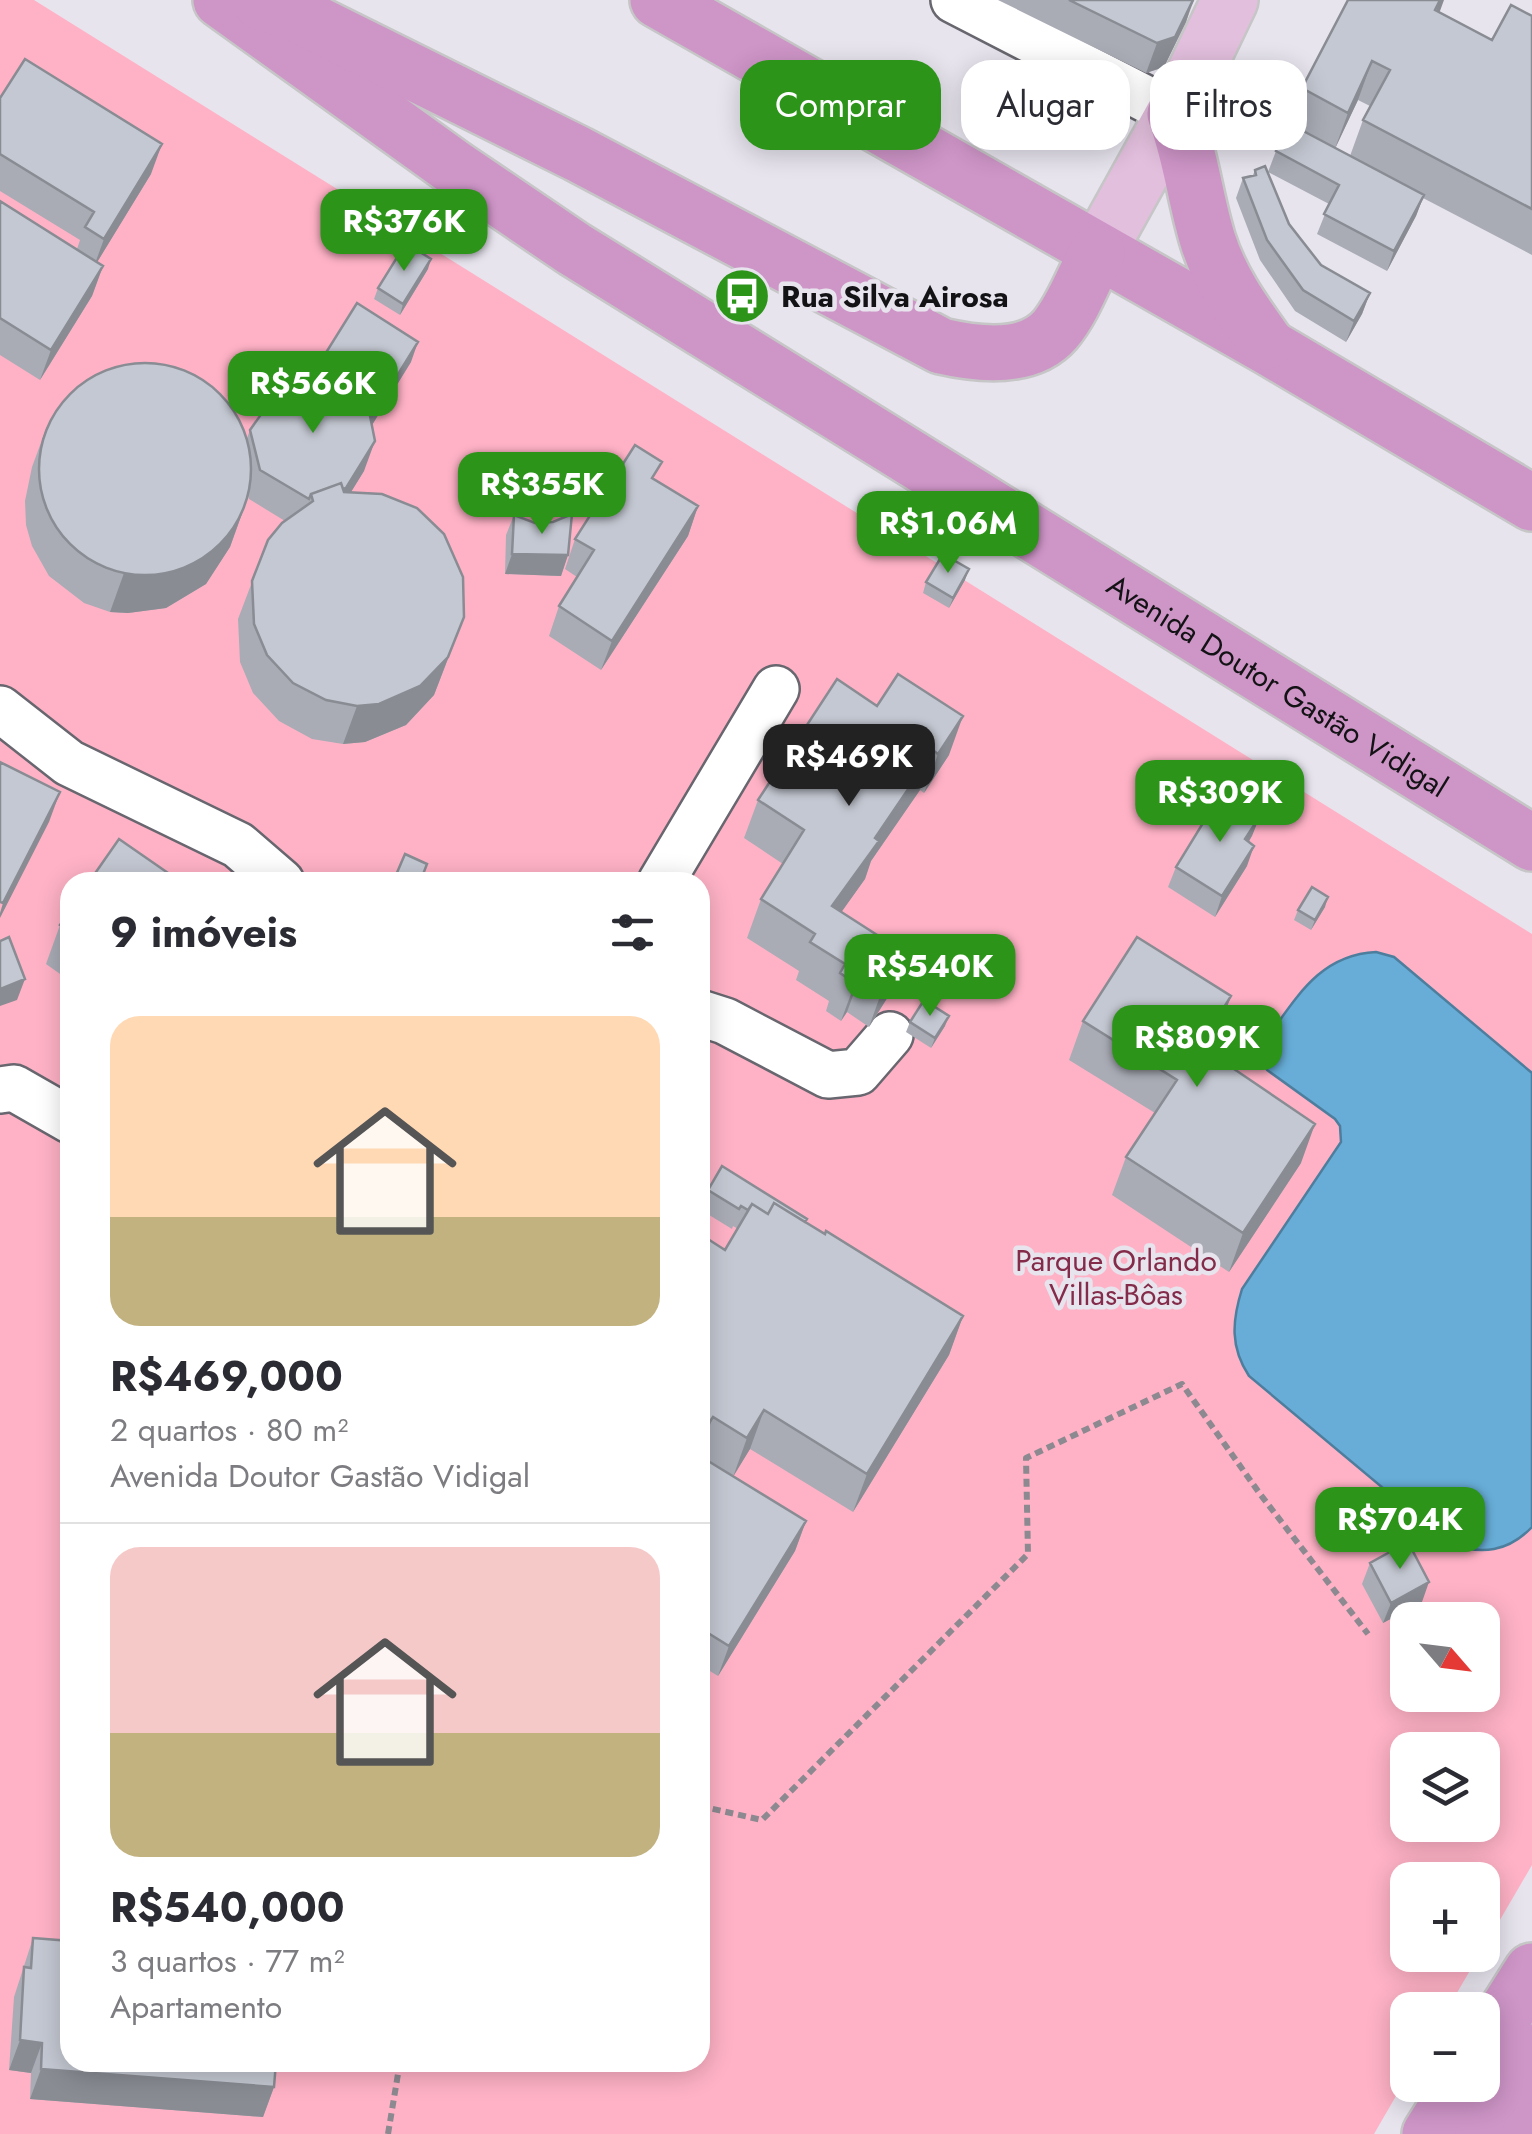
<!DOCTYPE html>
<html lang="pt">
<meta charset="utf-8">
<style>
:root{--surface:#fff;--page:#f7f7f7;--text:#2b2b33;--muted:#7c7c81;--line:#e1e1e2;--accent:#2d941a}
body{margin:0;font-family:Jost,sans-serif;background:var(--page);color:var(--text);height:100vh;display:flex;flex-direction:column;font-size:38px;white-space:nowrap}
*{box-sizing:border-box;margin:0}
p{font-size:32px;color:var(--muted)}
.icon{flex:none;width:55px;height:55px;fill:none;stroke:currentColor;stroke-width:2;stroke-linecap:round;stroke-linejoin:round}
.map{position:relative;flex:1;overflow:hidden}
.side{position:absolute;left:60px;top:872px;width:650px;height:1200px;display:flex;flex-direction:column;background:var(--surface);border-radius:30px;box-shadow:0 5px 25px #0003}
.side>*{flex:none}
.banner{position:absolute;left:740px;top:60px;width:640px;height:90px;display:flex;gap:20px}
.needle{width:65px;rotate:118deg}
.controls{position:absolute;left:1390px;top:1602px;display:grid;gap:20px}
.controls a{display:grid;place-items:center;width:110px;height:110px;border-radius:20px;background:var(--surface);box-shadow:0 5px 25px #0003;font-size:50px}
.price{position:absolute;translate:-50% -85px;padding:0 22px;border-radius:20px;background:var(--accent);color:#fff;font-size:32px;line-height:65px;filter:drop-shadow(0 2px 5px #0008)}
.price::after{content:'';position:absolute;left:50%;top:60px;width:30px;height:22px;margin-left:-15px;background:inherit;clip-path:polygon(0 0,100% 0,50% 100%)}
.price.active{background:#222;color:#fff}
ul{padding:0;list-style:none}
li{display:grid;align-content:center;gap:20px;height:530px;padding:0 50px}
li+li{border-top:2px solid var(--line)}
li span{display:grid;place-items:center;height:310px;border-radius:30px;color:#555}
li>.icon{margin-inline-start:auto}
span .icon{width:180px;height:180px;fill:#fffc;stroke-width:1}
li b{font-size:42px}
h2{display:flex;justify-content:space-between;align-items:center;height:120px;padding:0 50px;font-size:42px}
.chip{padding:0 35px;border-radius:30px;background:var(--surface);box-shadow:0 5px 25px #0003;font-size:35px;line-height:90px}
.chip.active{background:var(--accent);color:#fff}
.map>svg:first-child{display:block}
.green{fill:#ffb2c6;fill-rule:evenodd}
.water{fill:#67add7;stroke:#4e7e9d;stroke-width:2.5}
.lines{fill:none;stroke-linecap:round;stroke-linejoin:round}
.minor-casing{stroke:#68666e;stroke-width:50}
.major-casing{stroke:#c6c6c7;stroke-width:60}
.highway-casing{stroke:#c6c6c7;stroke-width:60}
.path{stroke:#8c8990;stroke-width:6;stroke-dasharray:8 5;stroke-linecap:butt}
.minor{stroke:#fff;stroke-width:45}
.major{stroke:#e2bfdd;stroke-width:55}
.highway{stroke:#ce95c7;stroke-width:55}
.wall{fill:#a9acb5;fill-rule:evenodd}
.shaded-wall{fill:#898c93}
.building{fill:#c4c8d2;stroke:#898c93;stroke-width:2.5}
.labels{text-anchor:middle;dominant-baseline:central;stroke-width:9;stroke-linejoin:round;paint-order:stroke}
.poi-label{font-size:30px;font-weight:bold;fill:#131215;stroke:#e7e4ee;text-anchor:start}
.street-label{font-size:30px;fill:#131215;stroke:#e7e4ee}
.park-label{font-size:30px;fill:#832b49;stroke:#e7e4ee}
</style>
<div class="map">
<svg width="1532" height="2134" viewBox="0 0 1532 2134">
<rect width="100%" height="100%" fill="#e7e4ee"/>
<!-- green -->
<path class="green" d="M0,0H34L1532,934V1865L1483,1949L1482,1880H1408V1955H1479L1447,2010H1408L1407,2077L1374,2134H0ZM70,882H700V2062H70ZM1408,1620H1482V1695H1408ZM1408,1750H1482V1825H1408Z"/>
<!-- water -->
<path class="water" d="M1376,952L1394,957L1532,1073V1527C1508,1552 1482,1555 1450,1544L1249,1376C1230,1347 1232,1321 1242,1289L1341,1142L1340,1126L1335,1119L1267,1070L1260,1057L1261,1046C1294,1003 1316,955 1376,952Z"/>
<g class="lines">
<!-- minor casing -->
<g class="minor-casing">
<path id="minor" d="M954,0L1175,114
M0,709L69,763L238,845L281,882
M661,882L776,689
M700,1013L725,1021L828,1075L858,1072L890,1035
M0,1090L14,1088L70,1120"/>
</g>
<!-- major casing -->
<g class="major-casing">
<path id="major" d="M1097,253L1184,96L1230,0"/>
</g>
<!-- highway casing -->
<g class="highway-casing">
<g id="highway">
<path id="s1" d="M221,0L456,169L574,249L1532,843"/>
<path d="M658,0L1270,348L1532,503"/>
<path d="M261,3L292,12L578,154L941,346C976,354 1028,361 1055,330C1073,309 1084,277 1097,253"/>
<path d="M1175,114C1191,156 1195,199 1208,241C1220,279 1242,310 1265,342"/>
<path d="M1482,2050L1532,1971"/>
<path d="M1430,2134L1461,2085"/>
<path d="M1483,2134L1532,2052"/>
<path d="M1530,2134L1532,2131"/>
</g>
</g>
<!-- path -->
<path class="path" d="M700,1806L762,1820L1028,1554L1026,1458L1182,1384L1260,1494L1368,1634
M388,2134L400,2062"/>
<!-- minor -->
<use href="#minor" class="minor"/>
<!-- major -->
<use href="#major" class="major"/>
<!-- highway -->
<use href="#highway" class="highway"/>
</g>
<!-- wall -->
<path class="wall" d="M998,0H1194L1186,22L1164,67L1146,73Z
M1439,12L1492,40L1532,16V255L1423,198L1416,216L1387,271L1317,234L1329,204L1268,172L1276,151L1288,127L1302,88ZM1358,100L1370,106L1363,120L1350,156L1335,148Z
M0,98L151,174L97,262L103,266L92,296L40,380L0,355V201L77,249L80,240L0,191Z
M1255,170L1289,224L1321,265L1370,293L1362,314L1346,342L1295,311L1260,260L1236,198L1243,178L1253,175Z
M428,269L400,315L374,299L378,288Z
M411,362L372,425L364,471L351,492L464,617L434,695L406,725L365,742L343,744L312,739L279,721L253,693L240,662L238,619L268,540L285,521L249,499L247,492L244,508L230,547L206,584L166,608L128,613L110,612L84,603L49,576L32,546L26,525L25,501L32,467L46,429L246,441L250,430Z
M655,480L698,506L688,536L601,670L549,636L559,606L577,577L565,569L575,539Z
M514,515L568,555L561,576L505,574L506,535Z
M965,580L949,608L923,593L926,582Z
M837,679L949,755L924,793L920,790L871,861L865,879L841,912L905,953L891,992L869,1027L847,1012L841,1021L826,1011L829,1001L796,980L799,971L747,938L761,899L783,864L744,838L758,800Z
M1260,816L1249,842L1247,866L1215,917L1168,887L1176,867Z
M1325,907L1311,930L1294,920L1298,910Z
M70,911V981L46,964L60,925Z
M1083,1021L1217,1035L1207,1051L1301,1163L1229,1272L1112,1195L1126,1157L1155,1113L1069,1060Z
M910,1022L945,1026L931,1048L906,1032Z
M708,1190L805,1222L963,1316L949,1355L853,1512L750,1449L733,1476L806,1521L795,1551L718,1676L700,1665V1234L725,1250L738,1229L733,1226L732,1229L701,1210Z
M1370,1563L1422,1602L1383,1623L1362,1584Z
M33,1938L70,2062L274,2087L263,2117L30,2099L31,2073L9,2070L14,1997Z"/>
<!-- shaded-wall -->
<path class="shaded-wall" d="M1193,0L1186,22L1164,67L1146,73L1157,43Z
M1440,0H1444L1440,11L1421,48Z
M1372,61L1358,100L1334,151L1348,113Z
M162,144L151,174L93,269L104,239Z
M1424,195L1416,216L1387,271L1394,251Z
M431,259L428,269L400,315L403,304Z
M103,266L92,296L40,380L51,350Z
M1370,293L1362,314L1346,342L1354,321Z
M418,342L411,362L364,438L371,418Z
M375,441L364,471L335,518L304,527Z
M698,506L688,536L601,670L612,641Z
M244,508L230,547L206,584L166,608L128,613L110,612L124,573Z
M512,554L568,555L561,576L505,574Z
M969,569L965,580L949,608L953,598Z
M464,617L434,695L406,725L365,742L343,744L357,706Z
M963,716L949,755L924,793L938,754Z
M934,751L920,790L871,861L865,879L818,945L832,906L875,838Z
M60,792L49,822L0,918V913L3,903Z
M1260,816L1252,836L1237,860L1245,839Z
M1254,846L1247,866L1215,917L1222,896Z
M1328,897L1325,907L1311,930L1315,920Z
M905,953L891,992L869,1027L883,988Z
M861,974L847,1012L841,1021L855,983Z
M25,979L17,1000L0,1006V989Z
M1231,996L1217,1035L1186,1084L1200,1046Z
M949,1016L945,1026L931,1048L935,1038Z
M1315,1124L1301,1163L1229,1272L1243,1233Z
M963,1316L949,1355L853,1512L867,1474Z
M764,1410L750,1449L733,1477L747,1438Z
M713,1417L700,1452V1436Z
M806,1521L795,1551L718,1676L729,1646Z
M1429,1582L1422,1602L1383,1623L1391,1603Z
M20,2040L42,2043L31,2073L9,2070Z
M41,2069L274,2087L263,2117L30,2099Z"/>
<!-- building -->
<path class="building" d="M1069,0H1193L1175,37L1157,43Z
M1348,0H1440L1435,10L1492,40L1511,5L1532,16V209L1363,120L1390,70L1372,61L1348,113L1302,88Z
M25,59L162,144L104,239L85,227L94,212L0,154V98Z
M1290,124L1424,195L1394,251L1324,214L1339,185L1276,151Z
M1265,166L1289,224L1321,265L1370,293L1354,321L1303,290L1267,240L1243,178L1256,175L1255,170Z
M0,201L103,266L51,350L0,318Z
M406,243L431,259L403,304L378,288Z
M357,303L418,342L371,418L368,406L318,374L312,375Z
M39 469a106 106 0 1 1 212 0a106 106 0 1 1-212 0Z
M318,374L368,406L375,441L346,488L343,489L341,483L311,494L309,499L260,470L250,430L284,382Z
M635,445L662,462L652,478L698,506L612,641L559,606L594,550L575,539Z
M341,483L344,492L382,494L417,508L444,534L463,577L464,617L448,657L420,686L379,704L357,706L326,700L293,683L267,655L254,624L252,581L268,540L282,523L313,501L311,494Z
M572,514L568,555L512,554L514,515L535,523L553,522Z
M943,554L969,569L953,598L926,582Z
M898,674L963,716L938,754L934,751L875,838L879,841L832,906L905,953L883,988L861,974L855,983L840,973L845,964L810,942L815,934L761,899L804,830L758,800L837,679L877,706Z
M0,762L60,792L3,903L0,902Z
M1222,792L1260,816L1245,839L1254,846L1222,896L1176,867Z
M119,839L181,882H89Z
M405,854L427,864L422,877L435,882H393Z
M1312,887L1328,897L1315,920L1298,910Z
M70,911V932L60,925Z
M9,937L25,979L0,989V941Z
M1137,937L1231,996L1200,1046L1315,1124L1243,1233L1126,1157L1177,1080L1083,1021Z
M924,1000L949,1016L935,1038L910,1022Z
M722,1166L807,1219L805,1222L774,1203L768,1214L752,1204L748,1210L741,1206L739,1209L708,1190Z
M774,1203L825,1234L826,1231L963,1316L867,1474L764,1410L747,1438L713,1417L700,1436V1234L725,1250L752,1204L768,1214Z
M700,1456L806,1521L729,1646L700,1628Z
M1408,1542L1429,1582L1391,1603L1370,1563Z
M33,1938L70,1941V2062H276L274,2087L41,2069L42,2043L20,2040L24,1967L31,1968Z"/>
<!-- icons -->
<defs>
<g id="bus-disc" transform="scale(2.875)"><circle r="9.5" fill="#2d941a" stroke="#e7e4ee"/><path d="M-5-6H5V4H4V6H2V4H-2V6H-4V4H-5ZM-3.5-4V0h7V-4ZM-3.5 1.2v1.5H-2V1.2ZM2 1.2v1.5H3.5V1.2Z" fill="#fff"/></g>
</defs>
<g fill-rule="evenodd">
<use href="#bus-disc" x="742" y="296"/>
</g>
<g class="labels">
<!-- poi labels -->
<g class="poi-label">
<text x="781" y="296">Rua Silva Airosa</text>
</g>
<!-- street labels -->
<g class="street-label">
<text stroke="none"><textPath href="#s1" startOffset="1260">Avenida Doutor Gastão Vidigal</textPath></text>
</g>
<!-- park labels -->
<g class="park-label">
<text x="1116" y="1260">Parque Orlando<tspan x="1116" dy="34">Villas-Bôas</tspan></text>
</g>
</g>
</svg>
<div class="controls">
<a><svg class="needle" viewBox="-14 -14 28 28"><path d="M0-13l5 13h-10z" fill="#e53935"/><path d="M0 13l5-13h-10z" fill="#7c7c81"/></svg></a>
<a><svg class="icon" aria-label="layers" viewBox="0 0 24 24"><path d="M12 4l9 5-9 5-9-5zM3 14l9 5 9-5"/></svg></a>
<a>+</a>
<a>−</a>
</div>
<b class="price" style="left:404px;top:274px">R$376K</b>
<b class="price" style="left:313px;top:436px">R$566K</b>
<b class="price" style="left:542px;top:537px">R$355K</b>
<b class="price" style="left:948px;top:576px">R$1.06M</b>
<b class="price active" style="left:849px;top:809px">R$469K</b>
<b class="price" style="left:1220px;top:845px">R$309K</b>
<b class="price" style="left:930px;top:1019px">R$540K</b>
<b class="price" style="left:1197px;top:1090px">R$809K</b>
<b class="price" style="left:1400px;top:1572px">R$704K</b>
<div class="banner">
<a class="chip active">Comprar</a>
<a class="chip">Alugar</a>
<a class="chip">Filtros</a>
</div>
<section class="side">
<h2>9 imóveis<svg class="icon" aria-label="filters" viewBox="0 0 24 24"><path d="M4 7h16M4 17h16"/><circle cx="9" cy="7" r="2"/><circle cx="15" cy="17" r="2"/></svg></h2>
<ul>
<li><span style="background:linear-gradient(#ffd9b3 65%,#c2b280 0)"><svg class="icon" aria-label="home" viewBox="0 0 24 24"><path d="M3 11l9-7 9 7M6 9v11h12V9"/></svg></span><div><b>R$469,000</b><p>2 quartos · 80 m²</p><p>Avenida Doutor Gastão Vidigal</p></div></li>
<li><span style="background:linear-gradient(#f6c9c9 60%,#c2b280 0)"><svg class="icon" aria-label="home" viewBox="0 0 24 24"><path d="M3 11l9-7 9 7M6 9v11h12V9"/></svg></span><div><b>R$540,000</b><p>3 quartos · 77 m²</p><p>Apartamento</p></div></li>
</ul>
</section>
</div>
